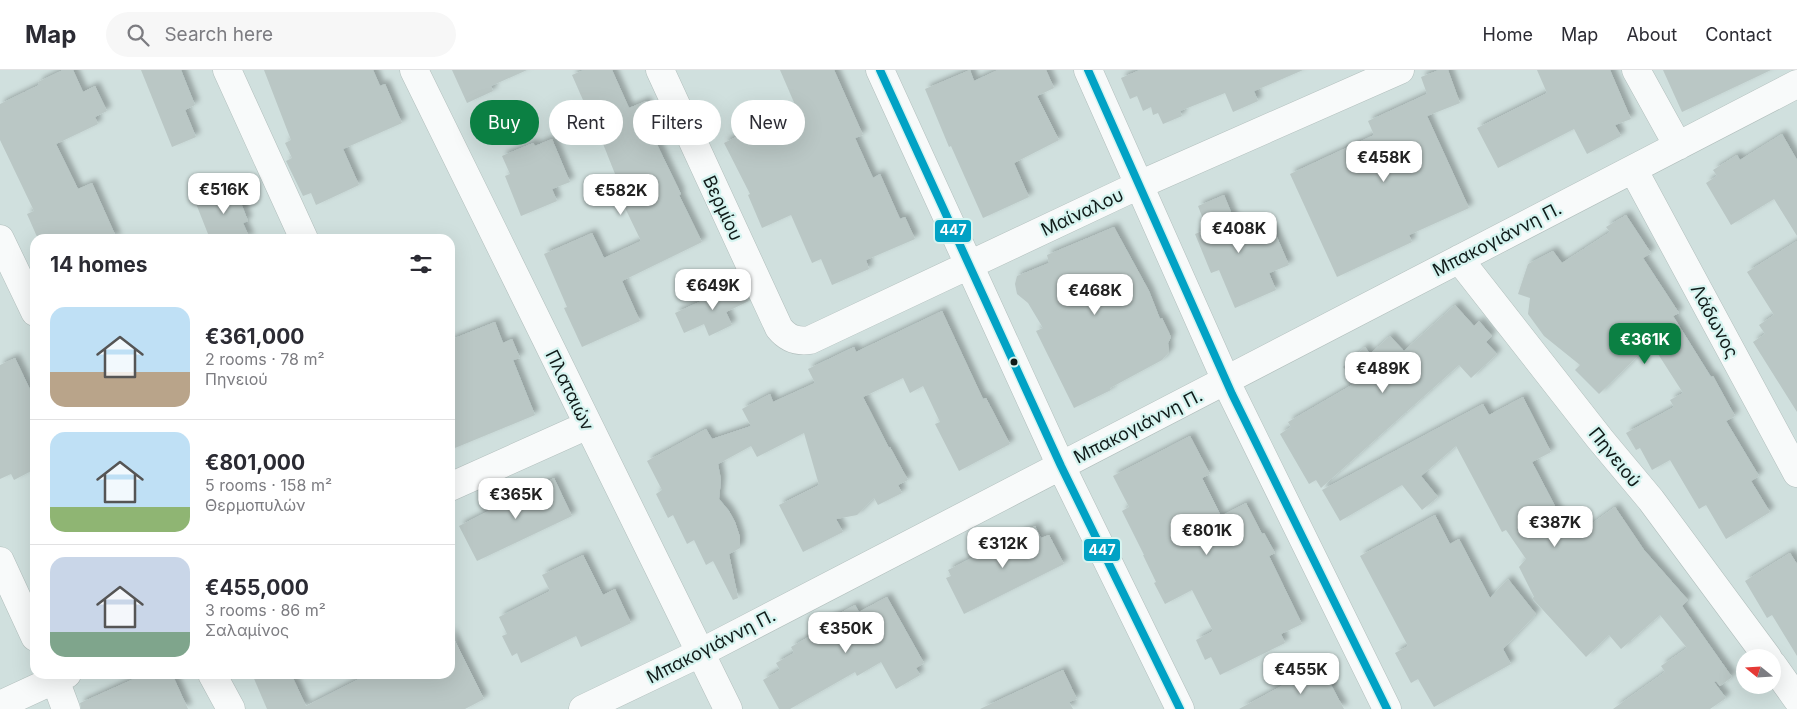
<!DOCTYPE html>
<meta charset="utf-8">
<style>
:root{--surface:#fff;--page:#f7f7f7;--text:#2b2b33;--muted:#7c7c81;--line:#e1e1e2;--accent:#0b8043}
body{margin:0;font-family:Inter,sans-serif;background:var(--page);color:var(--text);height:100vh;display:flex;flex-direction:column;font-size:19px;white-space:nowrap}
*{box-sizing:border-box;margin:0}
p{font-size:16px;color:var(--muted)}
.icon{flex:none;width:28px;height:28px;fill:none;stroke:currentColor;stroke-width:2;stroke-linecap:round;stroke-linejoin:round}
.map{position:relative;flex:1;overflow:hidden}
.side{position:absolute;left:30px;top:164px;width:425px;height:445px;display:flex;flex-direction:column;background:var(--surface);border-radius:15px;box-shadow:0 5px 20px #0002}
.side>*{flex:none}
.top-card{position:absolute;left:470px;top:30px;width:475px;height:45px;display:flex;gap:10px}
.needle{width:32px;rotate:288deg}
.fabs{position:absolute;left:1736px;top:579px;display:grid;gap:10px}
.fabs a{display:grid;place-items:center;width:45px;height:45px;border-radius:50%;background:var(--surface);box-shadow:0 5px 20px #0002;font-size:25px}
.price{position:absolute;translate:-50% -42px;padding:0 11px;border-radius:10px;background:#fff;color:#222;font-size:16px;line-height:32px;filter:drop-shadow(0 1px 2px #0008)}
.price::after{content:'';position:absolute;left:50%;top:30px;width:15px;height:11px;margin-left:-8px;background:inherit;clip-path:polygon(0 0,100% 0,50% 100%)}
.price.selected{background:var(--accent);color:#fff}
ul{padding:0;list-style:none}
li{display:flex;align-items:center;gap:15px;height:125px;padding:0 20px}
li+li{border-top:1px solid var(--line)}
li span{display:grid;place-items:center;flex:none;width:140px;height:100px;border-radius:15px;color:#555}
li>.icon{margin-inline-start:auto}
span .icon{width:60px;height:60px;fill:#fffc;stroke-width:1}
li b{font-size:21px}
h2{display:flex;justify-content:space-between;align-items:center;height:60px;padding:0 20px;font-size:21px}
.tag{padding:0 18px;border-radius:22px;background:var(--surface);box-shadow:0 5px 20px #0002;font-size:18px;line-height:45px}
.tag.selected{background:var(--accent);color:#fff}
header{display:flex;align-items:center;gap:30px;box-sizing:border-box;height:70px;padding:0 25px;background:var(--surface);border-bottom:1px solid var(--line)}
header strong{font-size:24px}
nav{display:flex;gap:28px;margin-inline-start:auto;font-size:18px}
.search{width:350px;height:45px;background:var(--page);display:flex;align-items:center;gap:12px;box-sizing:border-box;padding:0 18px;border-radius:28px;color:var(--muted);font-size:19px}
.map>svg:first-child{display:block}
.building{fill:#bac7c5;filter:url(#shadow)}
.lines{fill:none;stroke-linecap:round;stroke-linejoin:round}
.minor-casing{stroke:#b1bebc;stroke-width:29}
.minor{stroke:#f8fafa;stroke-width:28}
.bus-1-casing{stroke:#d6f4f0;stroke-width:11}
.bus-1{stroke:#01a2c5;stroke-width:8}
.bus-dot{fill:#101b19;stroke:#d6f4f0;stroke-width:2}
.labels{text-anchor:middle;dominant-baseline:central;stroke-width:4.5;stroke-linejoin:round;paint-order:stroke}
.street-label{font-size:18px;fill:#101b19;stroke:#d6f4f0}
.line-badge{stroke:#d6f4f0;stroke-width:2}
.badge-label{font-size:14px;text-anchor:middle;font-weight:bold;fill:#fff}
</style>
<header>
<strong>Map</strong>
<div class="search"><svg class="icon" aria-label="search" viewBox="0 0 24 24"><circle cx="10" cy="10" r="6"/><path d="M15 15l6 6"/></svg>Search here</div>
<nav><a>Home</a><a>Map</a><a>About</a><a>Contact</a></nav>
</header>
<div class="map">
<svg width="1797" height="639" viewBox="0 0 1797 639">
<defs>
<filter id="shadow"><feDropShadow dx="4.5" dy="-4.5" stdDeviation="2.5" flood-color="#0004"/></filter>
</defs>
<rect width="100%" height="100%" fill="#d0e0de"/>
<!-- building -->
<path class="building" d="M63,0H73L83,22L95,16L107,41L95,47L98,54L56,74L78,119L92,113L117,169H38L27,144L34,141L0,70V34L39,15L38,12Z
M141,0H181L195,35L185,40L196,67L172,77Z
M264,0H373L380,16L385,14L402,53L343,79L359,115L316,135L311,123L303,126L286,91L292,88L285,73L291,70Z
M452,0H527L491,16L493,21L467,33Z
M584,0H612L629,38L646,31L655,53L648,56L681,124L679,125L702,172L622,211L640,251L582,277L564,238L567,237L544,184L592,163L604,188L641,171L615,117L619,114L592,46H590L572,5Z
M780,0H834L863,65L855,68L873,108L880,104L900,149L905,147L915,169L866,190L869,199L832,215L821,189L812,193L791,145L762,158L748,125L750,124L724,73L796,37Z
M970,0L974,11L998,0H1046L1054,18L1037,26L1059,70L1014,93L1029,127L983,148L951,76L949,77L925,19Z
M1140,0H1303L1254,21L1258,31L1233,42L1225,23L1180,41L1182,46L1163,54L1158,43L1153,45L1151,37L1143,41L1137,26L1130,29L1121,8Z
M1439,0H1448L1460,33L1427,46L1469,138L1409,165L1412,172L1337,207L1290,104L1374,65L1368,51L1427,24L1421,7Z
M1537,0H1610L1631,49L1615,55L1621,66L1587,84L1574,59L1498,98L1477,58L1547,23Z
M1663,0H1771L1682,42Z
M1782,64L1797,90V166L1774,129L1731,155L1706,113L1717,106L1713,100L1737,85L1740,90Z
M552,69L570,112L552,119L557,131L521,146L505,106L510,104L502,86L533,73L535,76Z
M234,115L248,151L243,153L250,169H210L195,131Z
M1224,125L1243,171L1273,158L1289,195L1269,203L1276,220L1235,238L1219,200L1211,203L1195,164L1207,159L1198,136Z
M1626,145L1651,183L1643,188L1679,243L1673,246L1711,307L1713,306L1735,346L1726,351L1759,406L1751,411L1770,442L1726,469L1706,435L1699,439L1670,390L1652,400L1640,378L1636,380L1626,363L1674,337L1670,330L1683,323L1651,273L1599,324L1575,300L1580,295L1544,266L1528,244L1530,228L1518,224L1528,194L1553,181L1562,193L1610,162L1606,157Z
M1114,157L1149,221L1160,249L1162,248L1171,267L1168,273L1169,282L1162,290L1110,318L1111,320L1074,338L1036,261L1043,258L1028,233L1017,224L1015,214L1017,206L1049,193L1047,185Z
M1797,171V342L1753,272L1765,264L1759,255L1774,245L1747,202Z
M741,213L749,231L726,242L732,255L709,266L704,254L684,263L675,243Z
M1455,235L1474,256L1479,251L1492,266L1486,272L1497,284L1471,308L1459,295L1321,418L1316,410L1309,414L1280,364L1291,357L1288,352L1357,312L1343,297L1365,277L1370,284L1390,266L1404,281Z
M942,241L983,329L986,328L1010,374L959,401L935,354L940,352L923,316L910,323L903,308L863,327L889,378L890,377L908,410L898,415L902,423L878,435L874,428L857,445L836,449L843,462L803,482L779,435L819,415L804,363L757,387L751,376L718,394L721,410L719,429L729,441L735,452L740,467V478L729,484L738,528L733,530L713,491L706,495L694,470L687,474L673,445L668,448L656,424L662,420L647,391L706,359L712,369L751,356L742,339L770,324L773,332L815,313L808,299L854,277L856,282Z
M495,252L503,273L512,269L520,288L513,290L535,345L450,380V270Z
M15,288L35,330V399L14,410L11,404L0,409V295Z
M1523,327L1551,382L1532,392L1567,459L1574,454L1580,462L1615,437L1644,480L1688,530L1682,536L1732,607L1720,616L1716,611L1714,612L1726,628L1710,639H1613L1665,602L1661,596L1687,578L1660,545L1621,579L1609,565L1586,587L1532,528L1534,527L1519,497L1526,489L1506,460L1502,462L1456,376L1421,406L1438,427L1422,440L1402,415L1340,451L1322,420L1483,334L1489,345Z
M1190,366L1210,404L1202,408L1221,446L1246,433L1262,464L1264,463L1275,483L1269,486L1302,554L1281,564L1285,573L1220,605L1211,587L1205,590L1196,570L1213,561L1192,520L1165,534L1154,513L1156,512L1143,485H1144L1122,441L1129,437L1113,406Z
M554,408L572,446L477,491L459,456Z
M1435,445L1450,474L1459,469L1490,528L1508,509L1536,544L1503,579L1511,594L1434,637L1418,609L1411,613L1395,583L1408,576L1360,486Z
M1035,456L1041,468L1049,465L1064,494L964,544L946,508L951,506L948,500Z
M1790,483L1797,494V586L1772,545L1767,548L1745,511Z
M583,485L603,525L615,519L631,553L581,577L576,566L521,593L517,583L512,586L502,566L507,564L499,547L550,521L542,505Z
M887,527L924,593L916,598L920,605L896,619L881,592L857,606L855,602L790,639H779L763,610L780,600L776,593L794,583L791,577L812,565L809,560L855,535L859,542Z
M450,561L484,629L465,639H267L252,604H291L306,636L369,604H450Z
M1315,598L1317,603L1323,600L1344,639H1239Z
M1063,600L1077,629L1069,632L1073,639H980Z
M145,604H172L188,639H81L80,633Z"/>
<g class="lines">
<!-- minor casing -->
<g class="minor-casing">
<path id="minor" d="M227,0L304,169
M414,0L728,639
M660,0L779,258C788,269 797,272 810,270L1139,115L1400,0
M880,0L1061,396L1180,639
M1088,0L1232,324L1387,639
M1636,0L1678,76
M1633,99L1797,403
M0,169L35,242
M1459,189L1600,369L1651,430L1768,588
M450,417L588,355
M0,491L35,567
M1772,594L1797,629
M53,604L66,639
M212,604L231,639
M0,635L67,604
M583,639L700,583L1797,14"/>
</g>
<!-- minor -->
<use href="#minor" class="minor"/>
<!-- bus-1 casing -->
<g class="bus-1-casing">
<path id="bus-1" d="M880,0L1061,396L1180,639
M1088,0L1232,324L1387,639"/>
</g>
<!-- bus-1 -->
<use href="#bus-1" class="bus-1"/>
</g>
<!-- markers -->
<circle class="bus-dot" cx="1014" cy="292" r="4.5"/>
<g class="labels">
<!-- street labels -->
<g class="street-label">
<text transform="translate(723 138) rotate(65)">Βερμίου</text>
<text transform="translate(1082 142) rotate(-25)">Μαίναλου</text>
<text transform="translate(1497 169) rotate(-27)">Μπακογιάννη Π.</text>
<text transform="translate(1715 251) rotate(62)">Λάδωνος</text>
<text transform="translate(570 320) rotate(64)">Πλαταιών</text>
<text transform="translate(1138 356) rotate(-27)">Μπακογιάννη Π.</text>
<text transform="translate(1615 387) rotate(51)">Πηνειού</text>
<text transform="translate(711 576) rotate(-27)">Μπακογιάννη Π.</text>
</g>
</g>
<g class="line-badge">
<rect x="934" y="149" width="38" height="24" rx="5" fill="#01a2c5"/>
<rect x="1083" y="468" width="38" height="24" rx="5" fill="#01a2c5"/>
</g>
<g class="badge-label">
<text x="953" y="165">447</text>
<text x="1102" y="485">447</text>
</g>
</svg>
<div class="fabs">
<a><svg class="needle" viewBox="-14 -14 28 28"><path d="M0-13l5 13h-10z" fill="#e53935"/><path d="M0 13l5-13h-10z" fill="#7c7c81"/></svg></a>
</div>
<b class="price" style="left:1384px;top:113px">€458K</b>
<b class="price" style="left:224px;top:145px">€516K</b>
<b class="price" style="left:621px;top:146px">€582K</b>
<b class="price" style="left:1239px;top:184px">€408K</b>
<b class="price" style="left:713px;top:241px">€649K</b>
<b class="price" style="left:1095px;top:246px">€468K</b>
<b class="price selected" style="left:1645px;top:295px">€361K</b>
<b class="price" style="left:1383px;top:324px">€489K</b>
<b class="price" style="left:516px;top:450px">€365K</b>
<b class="price" style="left:1555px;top:478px">€387K</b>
<b class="price" style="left:1207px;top:486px">€801K</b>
<b class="price" style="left:1003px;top:499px">€312K</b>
<b class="price" style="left:846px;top:584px">€350K</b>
<b class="price" style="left:1301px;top:625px">€455K</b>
<div class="top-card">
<a class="tag selected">Buy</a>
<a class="tag">Rent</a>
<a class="tag">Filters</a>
<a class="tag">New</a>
</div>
<section class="side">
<h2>14 homes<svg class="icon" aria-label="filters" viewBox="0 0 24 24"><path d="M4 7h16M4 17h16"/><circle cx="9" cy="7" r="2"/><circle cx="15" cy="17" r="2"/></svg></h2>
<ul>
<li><span style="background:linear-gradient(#bfe0f5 65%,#b9a48a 0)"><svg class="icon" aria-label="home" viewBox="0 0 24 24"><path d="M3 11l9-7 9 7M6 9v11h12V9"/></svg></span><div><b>€361,000</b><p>2 rooms · 78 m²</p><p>Πηνειού</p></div></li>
<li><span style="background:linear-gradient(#bfe0f5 75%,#8fb573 0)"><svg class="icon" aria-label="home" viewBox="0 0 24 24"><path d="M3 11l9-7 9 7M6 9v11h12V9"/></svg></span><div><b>€801,000</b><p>5 rooms · 158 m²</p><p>Θερμοπυλών</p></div></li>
<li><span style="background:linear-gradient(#c9d6e8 75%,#7fa58c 0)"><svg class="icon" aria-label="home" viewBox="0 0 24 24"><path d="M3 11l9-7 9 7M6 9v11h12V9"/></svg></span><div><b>€455,000</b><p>3 rooms · 86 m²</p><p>Σαλαμίνος</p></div></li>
</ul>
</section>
</div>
